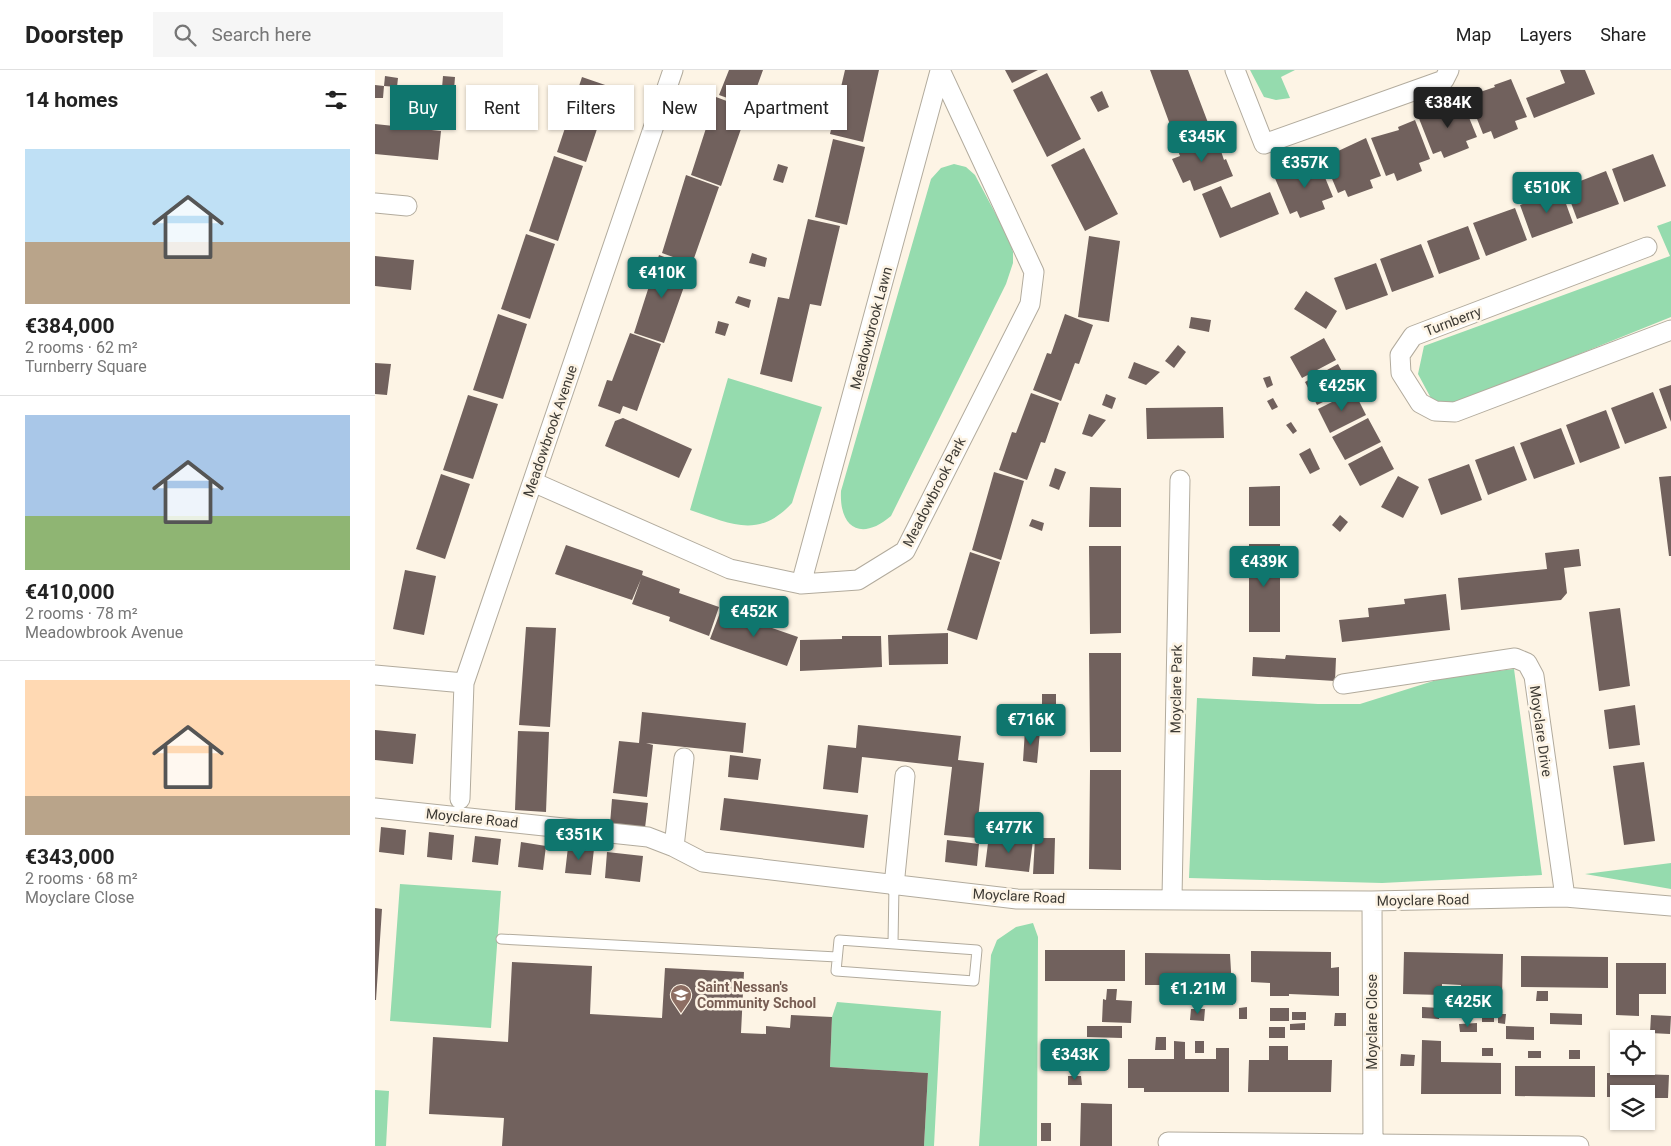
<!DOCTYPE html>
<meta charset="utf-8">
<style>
:root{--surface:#fff;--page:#f6f6f6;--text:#222;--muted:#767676;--line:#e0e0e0;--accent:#0f766e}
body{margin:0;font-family:Roboto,sans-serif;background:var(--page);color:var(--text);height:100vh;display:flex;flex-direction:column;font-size:19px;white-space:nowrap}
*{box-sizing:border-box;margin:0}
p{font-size:16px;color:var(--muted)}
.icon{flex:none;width:28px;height:28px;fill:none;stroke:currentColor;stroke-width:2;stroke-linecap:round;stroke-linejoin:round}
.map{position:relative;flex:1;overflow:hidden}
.sheet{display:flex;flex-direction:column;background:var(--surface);width:375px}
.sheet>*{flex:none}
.top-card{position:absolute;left:15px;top:15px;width:475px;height:45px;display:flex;gap:10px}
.fabs{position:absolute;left:1235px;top:960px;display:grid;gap:10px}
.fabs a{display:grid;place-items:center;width:45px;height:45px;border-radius:0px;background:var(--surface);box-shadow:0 1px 4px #0004;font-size:25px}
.price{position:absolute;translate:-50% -42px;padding:0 11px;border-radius:5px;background:var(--accent);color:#fff;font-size:16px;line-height:32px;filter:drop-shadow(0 1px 2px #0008)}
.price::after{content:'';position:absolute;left:50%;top:30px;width:15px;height:11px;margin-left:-8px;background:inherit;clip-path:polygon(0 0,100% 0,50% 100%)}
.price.current{background:#222;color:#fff}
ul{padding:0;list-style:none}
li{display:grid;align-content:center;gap:10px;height:265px;padding:0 25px}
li+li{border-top:1px solid var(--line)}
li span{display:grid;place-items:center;height:155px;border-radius:0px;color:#555}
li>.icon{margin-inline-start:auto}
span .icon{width:90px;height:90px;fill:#fffc;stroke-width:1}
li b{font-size:21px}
h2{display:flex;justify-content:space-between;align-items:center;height:60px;padding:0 25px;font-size:21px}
.chip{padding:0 18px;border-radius:0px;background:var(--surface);box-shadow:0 1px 4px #0004;font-size:18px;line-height:45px}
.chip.current{background:var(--accent);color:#fff}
header{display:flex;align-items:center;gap:30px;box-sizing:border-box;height:70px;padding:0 25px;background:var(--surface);border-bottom:1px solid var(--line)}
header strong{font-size:24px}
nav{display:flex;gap:28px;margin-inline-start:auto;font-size:18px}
.search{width:350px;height:45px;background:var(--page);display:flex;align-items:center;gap:12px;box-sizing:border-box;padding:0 18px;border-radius:0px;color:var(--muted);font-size:19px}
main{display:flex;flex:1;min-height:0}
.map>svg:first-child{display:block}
.green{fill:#95dbae}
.building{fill:#71615d}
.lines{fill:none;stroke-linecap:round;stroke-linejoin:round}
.service-casing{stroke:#b2ab9d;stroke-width:11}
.minor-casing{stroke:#b2ab9d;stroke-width:21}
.service{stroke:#fff;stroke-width:9}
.minor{stroke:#fff;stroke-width:19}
.labels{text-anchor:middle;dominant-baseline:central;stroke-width:5;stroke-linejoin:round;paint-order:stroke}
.street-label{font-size:14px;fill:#3d3a34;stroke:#fdf4e5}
.education-label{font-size:14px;font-weight:bold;fill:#785e54;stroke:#fdf4e5;text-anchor:start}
</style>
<header>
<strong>Doorstep</strong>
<div class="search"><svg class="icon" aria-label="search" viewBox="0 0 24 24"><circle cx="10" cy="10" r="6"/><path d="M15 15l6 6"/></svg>Search here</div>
<nav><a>Map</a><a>Layers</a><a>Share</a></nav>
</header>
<main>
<section class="sheet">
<h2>14 homes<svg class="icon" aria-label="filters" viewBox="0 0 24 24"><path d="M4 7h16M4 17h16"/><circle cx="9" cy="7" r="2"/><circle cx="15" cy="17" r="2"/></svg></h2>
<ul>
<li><span style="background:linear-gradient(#bfe0f5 60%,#b9a48a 0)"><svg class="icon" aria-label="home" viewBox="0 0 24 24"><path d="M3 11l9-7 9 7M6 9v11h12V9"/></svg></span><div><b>€384,000</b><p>2 rooms · 62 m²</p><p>Turnberry Square</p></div></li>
<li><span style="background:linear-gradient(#a9c7e8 65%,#8fb573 0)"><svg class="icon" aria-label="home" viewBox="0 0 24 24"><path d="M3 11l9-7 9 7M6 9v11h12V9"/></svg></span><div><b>€410,000</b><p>2 rooms · 78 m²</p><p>Meadowbrook Avenue</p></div></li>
<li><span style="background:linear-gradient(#ffd9b3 75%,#b9a48a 0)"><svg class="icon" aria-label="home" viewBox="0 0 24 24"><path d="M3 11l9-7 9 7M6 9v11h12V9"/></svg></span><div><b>€343,000</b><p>2 rooms · 68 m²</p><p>Moyclare Close</p></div></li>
</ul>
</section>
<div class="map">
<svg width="1296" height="1076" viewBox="0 0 1296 1076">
<rect width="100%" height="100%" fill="#fdf4e5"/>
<!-- green -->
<path class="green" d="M875,0H920L906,7L915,28L901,30L889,27Z
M579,94L591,97L600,105L635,171L638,182V193L631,214L516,446C487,471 464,459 466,421L556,109L566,98Z
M1296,151V247L1080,334L1058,332L1043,304L1049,276L1295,186L1282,156Z
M353,308L447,337L417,433C383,470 355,453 315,440Z
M1139,599L1167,805L1007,813L814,808L822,628L943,634H985L1071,607Z
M1296,793V819L1210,804Z
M25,814L126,821L116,958L15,951Z
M658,853L663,867L662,1076H604L616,885L622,870L641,857Z
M462,932L566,941L559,1076H549L553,1003L455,997L457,947Z
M0,1020L14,1021L11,1076H0Z"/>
<!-- building -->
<path class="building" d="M354,0H388L375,36L344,25Z
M470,0H504L488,72L455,64Z
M630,0H663L637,13Z
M775,0H813L835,58L801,71Z
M1185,0H1210L1220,24L1159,48L1151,28L1190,13Z
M672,3L706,69L672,87L638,20Z
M10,6L23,8L22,17L9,16L8,28H0V15L9,16Z
M68,6L80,7L79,20L67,18Z
M207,7L236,17L211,92L182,82Z
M1136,9L1152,47L1140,51L1143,59L1119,69L1116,61L1108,64L1093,26L1120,17L1119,15Z
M727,21L734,37L723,42L715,27Z
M341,27L373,39L346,116L316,105Z
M1086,28L1102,67L1091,71L1094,78L1069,88L1066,81L1058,84L1043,46L1071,37L1070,35Z
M1040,50L1055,89L1044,93L1047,101L1022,111L1019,103L1011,106L996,68L1024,60L1023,57Z
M0,54L66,61L63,90L0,84Z
M840,63L849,90L851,89L858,106L819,121L815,110L808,113L797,89L805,86L802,78Z
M991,68L1006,106L995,110L998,118L973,127L970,120L963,123L947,85L960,80L961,82Z
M458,69L490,77L472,155L440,147Z
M709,78L743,144L710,161L676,95Z
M1278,84L1291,116L1249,132L1237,99Z
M179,86L208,96L183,171L154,161Z
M942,88L958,127L947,131L950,139L925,148L922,141L915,144L899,106L927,97L926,95Z
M403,94L413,97L408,113L398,110Z
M1231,101L1244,134L1202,149L1190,117Z
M311,105L344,117L317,194L287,183Z
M846,116L856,138L895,122L904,144L845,168L827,124Z
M1186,120L1198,153L1157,168L1145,135Z
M1140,138L1152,170L1111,186L1098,153Z
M433,149L465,156L446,236L435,234L417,312L385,304L403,227L414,229Z
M1093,156L1105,189L1064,204L1052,171Z
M151,164L180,174L155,249L126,239Z
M714,166L745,171L734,252L703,247Z
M1046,174L1059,207L1017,222L1005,189Z
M377,183L392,188L390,197L374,193Z
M284,185L316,197L289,273L259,263Z
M0,186L39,190L36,220L0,216Z
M1001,193L1013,225L971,240L959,208Z
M931,221L962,241L951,259L919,239Z
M363,226L376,230L374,238L360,233Z
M123,244L152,254L128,329L98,320Z
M690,244L718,255L704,294L700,293L686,331L658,320L672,283L676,284Z
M816,247L836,250L834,262L814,258Z
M343,251L354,254L350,266L340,263Z
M255,263L286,274L262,341L248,336L245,344L223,336L232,310L237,311Z
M949,268L961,290L927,308L915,287Z
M803,275L811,282L799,298L790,291Z
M759,292L785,302L771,315L753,308Z
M0,293L16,294L12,325L0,324Z
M963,294L976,318L942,335L930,312Z
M895,306L898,315L892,318L888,308Z
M1296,315V352L1284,319Z
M979,321L991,345L955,363L943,339Z
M1278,322L1292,358L1250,374L1236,338Z
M656,323L684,333L670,373L666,372L652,410L624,400L637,362L641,363Z
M731,324L741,328L737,339L727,335Z
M93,325L123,334L98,409L68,400Z
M898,328L903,337L897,340L892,331Z
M848,337L849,368L772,369L771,338Z
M1231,340L1245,378L1205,393L1191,355Z
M714,344L731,350L717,367L707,364Z
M248,348L317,379L304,408L230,376L240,351Z
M993,348L1006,372L970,390L957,367Z
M916,352L922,361L918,364L911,355Z
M1186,358L1200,394L1159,409L1145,373Z
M1007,376L1019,399L985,416L973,394Z
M1139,376L1152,410L1113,425L1100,390Z
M935,378L945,399L935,404L924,384Z
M1094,394L1107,430L1066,445L1053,409Z
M680,398L691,402L684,420L674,416Z
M619,402L649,411L626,490L597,480Z
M66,404L95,414L70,489L41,479Z
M1023,406L1044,417L1028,448L1006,437Z
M1296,406V486H1294L1284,407Z
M905,416V456H874V417Z
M715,417L746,418V457H714Z
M965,445L973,452L965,462L957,455Z
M657,449L669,453L667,461L654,456Z
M874,474H905V562H874Z
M191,475L268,501L267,505L305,519L304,523L344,537L334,566L294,551L295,547L257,534L266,509L257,530L180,504Z
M714,476H746V563L715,564Z
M1204,479L1206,496L1189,498L1192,523L1186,530L1086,540L1083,508L1172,499L1170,483Z
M595,482L625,492L602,570L572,560Z
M30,500L61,506L49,565L18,559Z
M1071,524L1075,560L967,572L964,550L994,547L993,538L1030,534L1029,529Z
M1245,538L1255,616L1224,621L1214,542Z
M346,540L423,567L412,596L335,569Z
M151,557L181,558L175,657L144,655Z
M573,563V594L514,595L513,565Z
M467,566H506L507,597L425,601V570L467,569Z
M714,583H746V682H715Z
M911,585L961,588L960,611L877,606L878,587L910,589Z
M667,624H681V637L667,638Z
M1260,635L1265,675L1234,679L1229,640Z
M267,642L371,653L368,683L271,673L278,675L272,727L238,723L244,671L264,673Z
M483,655L586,666L583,690L609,693L601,768L569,765L577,697L487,687L483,723L448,719L453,675L481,678Z
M0,660L41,664L38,694L0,690Z
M650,660L665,661L662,693L648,691Z
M143,661L174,662L171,742L140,740Z
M355,685L386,689L383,710L353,707Z
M1269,692L1280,771L1249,775L1238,696Z
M715,700H746V800L714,799Z
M349,728L493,745L489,778L345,760Z
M237,729L273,733L270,758L235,754Z
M6,757L31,760L29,785L4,782Z
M54,762L79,765L77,790L52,787Z
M614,765L658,770L654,802L610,797Z
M100,766L126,769L123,795L97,792Z
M660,768H680L679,804H658Z
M572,770L604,774L602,796L570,792Z
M146,772L171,776L168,800L143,797Z
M193,777L219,779L216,805L190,803Z
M232,782L268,786L265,812L230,808Z
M0,838L7,839L1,930H0Z
M670,880H750V911H670Z
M876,881L956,882V898L964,897V926L914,924V926H895V913L876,912Z
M1029,882L1128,884L1127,927L1105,926L1104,932L1086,931V915L1067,914V925L1028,924Z
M770,883L855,884L858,935L842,934V915H770Z
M1146,886L1233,887V918L1146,917Z
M137,892L217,896L215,944L287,948L290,898L369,902L366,963L391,964V956L415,958L416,945L457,947L455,997L553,1003L549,1076H127L129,1048L54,1044L58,967L133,972Z
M1241,893H1291V924H1264V946L1241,945Z
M732,919H742L741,930L757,931L756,953L727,952L728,929L731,930Z
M1162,921H1173V931H1161Z
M872,937V949H864V938Z
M1047,937L1065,938L1064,949L1047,948Z
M895,938H914V951H895Z
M1107,938H1119V952H1107Z
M816,939H830L829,951L815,950Z
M917,942H931V950H917Z
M960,943H971V956H959Z
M1175,943L1207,944V955L1175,954Z
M1123,944H1131L1130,954L1123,953Z
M1276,945L1296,946L1295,964L1275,963Z
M930,953V960H915V954Z
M1102,953V962H1085L1084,954Z
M712,956H747V968L712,967Z
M1131,956L1159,957V970L1131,969Z
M894,957H910V968H894Z
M781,967H791V980H780Z
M1047,970L1066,971V992L1126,993V1024H1046Z
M799,971L810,972V989H841V978H854V1022H769V1018H753V989H799Z
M820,971H829V983H820Z
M894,976H913V990H957L956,1022H873L874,990H894Z
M1107,978H1118V986H1107Z
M1194,980H1205V989H1194Z
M1153,981H1166V988H1153Z
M1026,984L1040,985L1039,996H1025Z
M1140,996H1220V1027L1140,1026Z
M1232,1003L1294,1005L1293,1028H1271V1024H1244V1027H1232Z
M693,1006H706L707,1015H693Z
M706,1033L737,1034V1076H705Z
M666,1053H676V1071H666Z"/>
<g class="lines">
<!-- service casing -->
<g class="service-casing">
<path id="service" d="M126,869L462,887
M464,870L602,880L599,911L461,901Z
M518,873L519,816"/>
</g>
<!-- minor casing -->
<g class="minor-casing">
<path id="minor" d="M860,0L889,74L1069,10L1074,0
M0,133L32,136
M1272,177L1038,266L1025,285L1026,303L1045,333L1060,341L1080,342L1296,260
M158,412L355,499L426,514L483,510L530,481L655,234L659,202L565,0
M426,514L565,1
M0,605L89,613
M968,614L1140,588L1152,593L1159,606L1190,827
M85,729L89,613L298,0
M0,738L273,767L299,777L328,792L642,829L997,831L1190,827L1296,836
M299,777L309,688
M519,816L530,706
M797,828L805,410
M997,831L998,1074
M793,1072L1204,1076"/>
</g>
<!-- service -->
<use href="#service" class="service"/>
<!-- minor -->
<use href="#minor" class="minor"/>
</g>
<!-- icons -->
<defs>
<g id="school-pin" transform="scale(1.125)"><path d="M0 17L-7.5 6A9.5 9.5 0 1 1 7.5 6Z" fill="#8d6e63" stroke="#fdf4e5"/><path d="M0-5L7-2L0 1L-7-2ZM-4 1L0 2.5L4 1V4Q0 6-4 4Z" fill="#fff"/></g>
</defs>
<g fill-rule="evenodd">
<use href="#school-pin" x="306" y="925"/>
</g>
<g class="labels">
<!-- street labels -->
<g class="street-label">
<text transform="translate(1078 251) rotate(-21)">Turnberry</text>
<text transform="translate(496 258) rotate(-75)">Meadowbrook Lawn</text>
<text transform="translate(175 361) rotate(-71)">Meadowbrook Avenue</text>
<text transform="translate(559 422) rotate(-63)">Meadowbrook Park</text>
<text transform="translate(801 619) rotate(-89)">Moyclare Park</text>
<text transform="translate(1166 661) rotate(82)">Moyclare Drive</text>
<text transform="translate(97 748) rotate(6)">Moyclare Road</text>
<text transform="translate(644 826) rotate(3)">Moyclare Road</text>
<text transform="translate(1048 830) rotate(-1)">Moyclare Road</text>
<text transform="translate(997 952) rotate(-90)">Moyclare Close</text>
</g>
<!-- education labels -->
<g class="education-label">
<text x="322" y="917">Saint Nessan's<tspan x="322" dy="16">Community School</tspan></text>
</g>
</g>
</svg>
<div class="fabs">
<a><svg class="icon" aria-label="locate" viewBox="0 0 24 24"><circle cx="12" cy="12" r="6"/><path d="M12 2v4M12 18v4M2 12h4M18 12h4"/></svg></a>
<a><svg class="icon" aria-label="layers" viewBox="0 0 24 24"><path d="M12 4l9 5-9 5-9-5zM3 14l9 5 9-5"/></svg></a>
</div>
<b class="price current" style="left:1073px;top:59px">€384K</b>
<b class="price" style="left:827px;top:93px">€345K</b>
<b class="price" style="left:930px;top:119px">€357K</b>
<b class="price" style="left:1172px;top:144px">€510K</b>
<b class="price" style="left:287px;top:229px">€410K</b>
<b class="price" style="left:967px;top:342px">€425K</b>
<b class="price" style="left:889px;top:518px">€439K</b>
<b class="price" style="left:379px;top:568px">€452K</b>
<b class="price" style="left:656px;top:676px">€716K</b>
<b class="price" style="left:634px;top:784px">€477K</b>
<b class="price" style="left:204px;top:791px">€351K</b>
<b class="price" style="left:823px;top:945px">€1.21M</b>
<b class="price" style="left:1093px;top:958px">€425K</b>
<b class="price" style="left:700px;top:1011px">€343K</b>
<div class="top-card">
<a class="chip current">Buy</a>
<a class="chip">Rent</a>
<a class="chip">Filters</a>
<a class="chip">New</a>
<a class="chip">Apartment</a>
</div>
</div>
</main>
